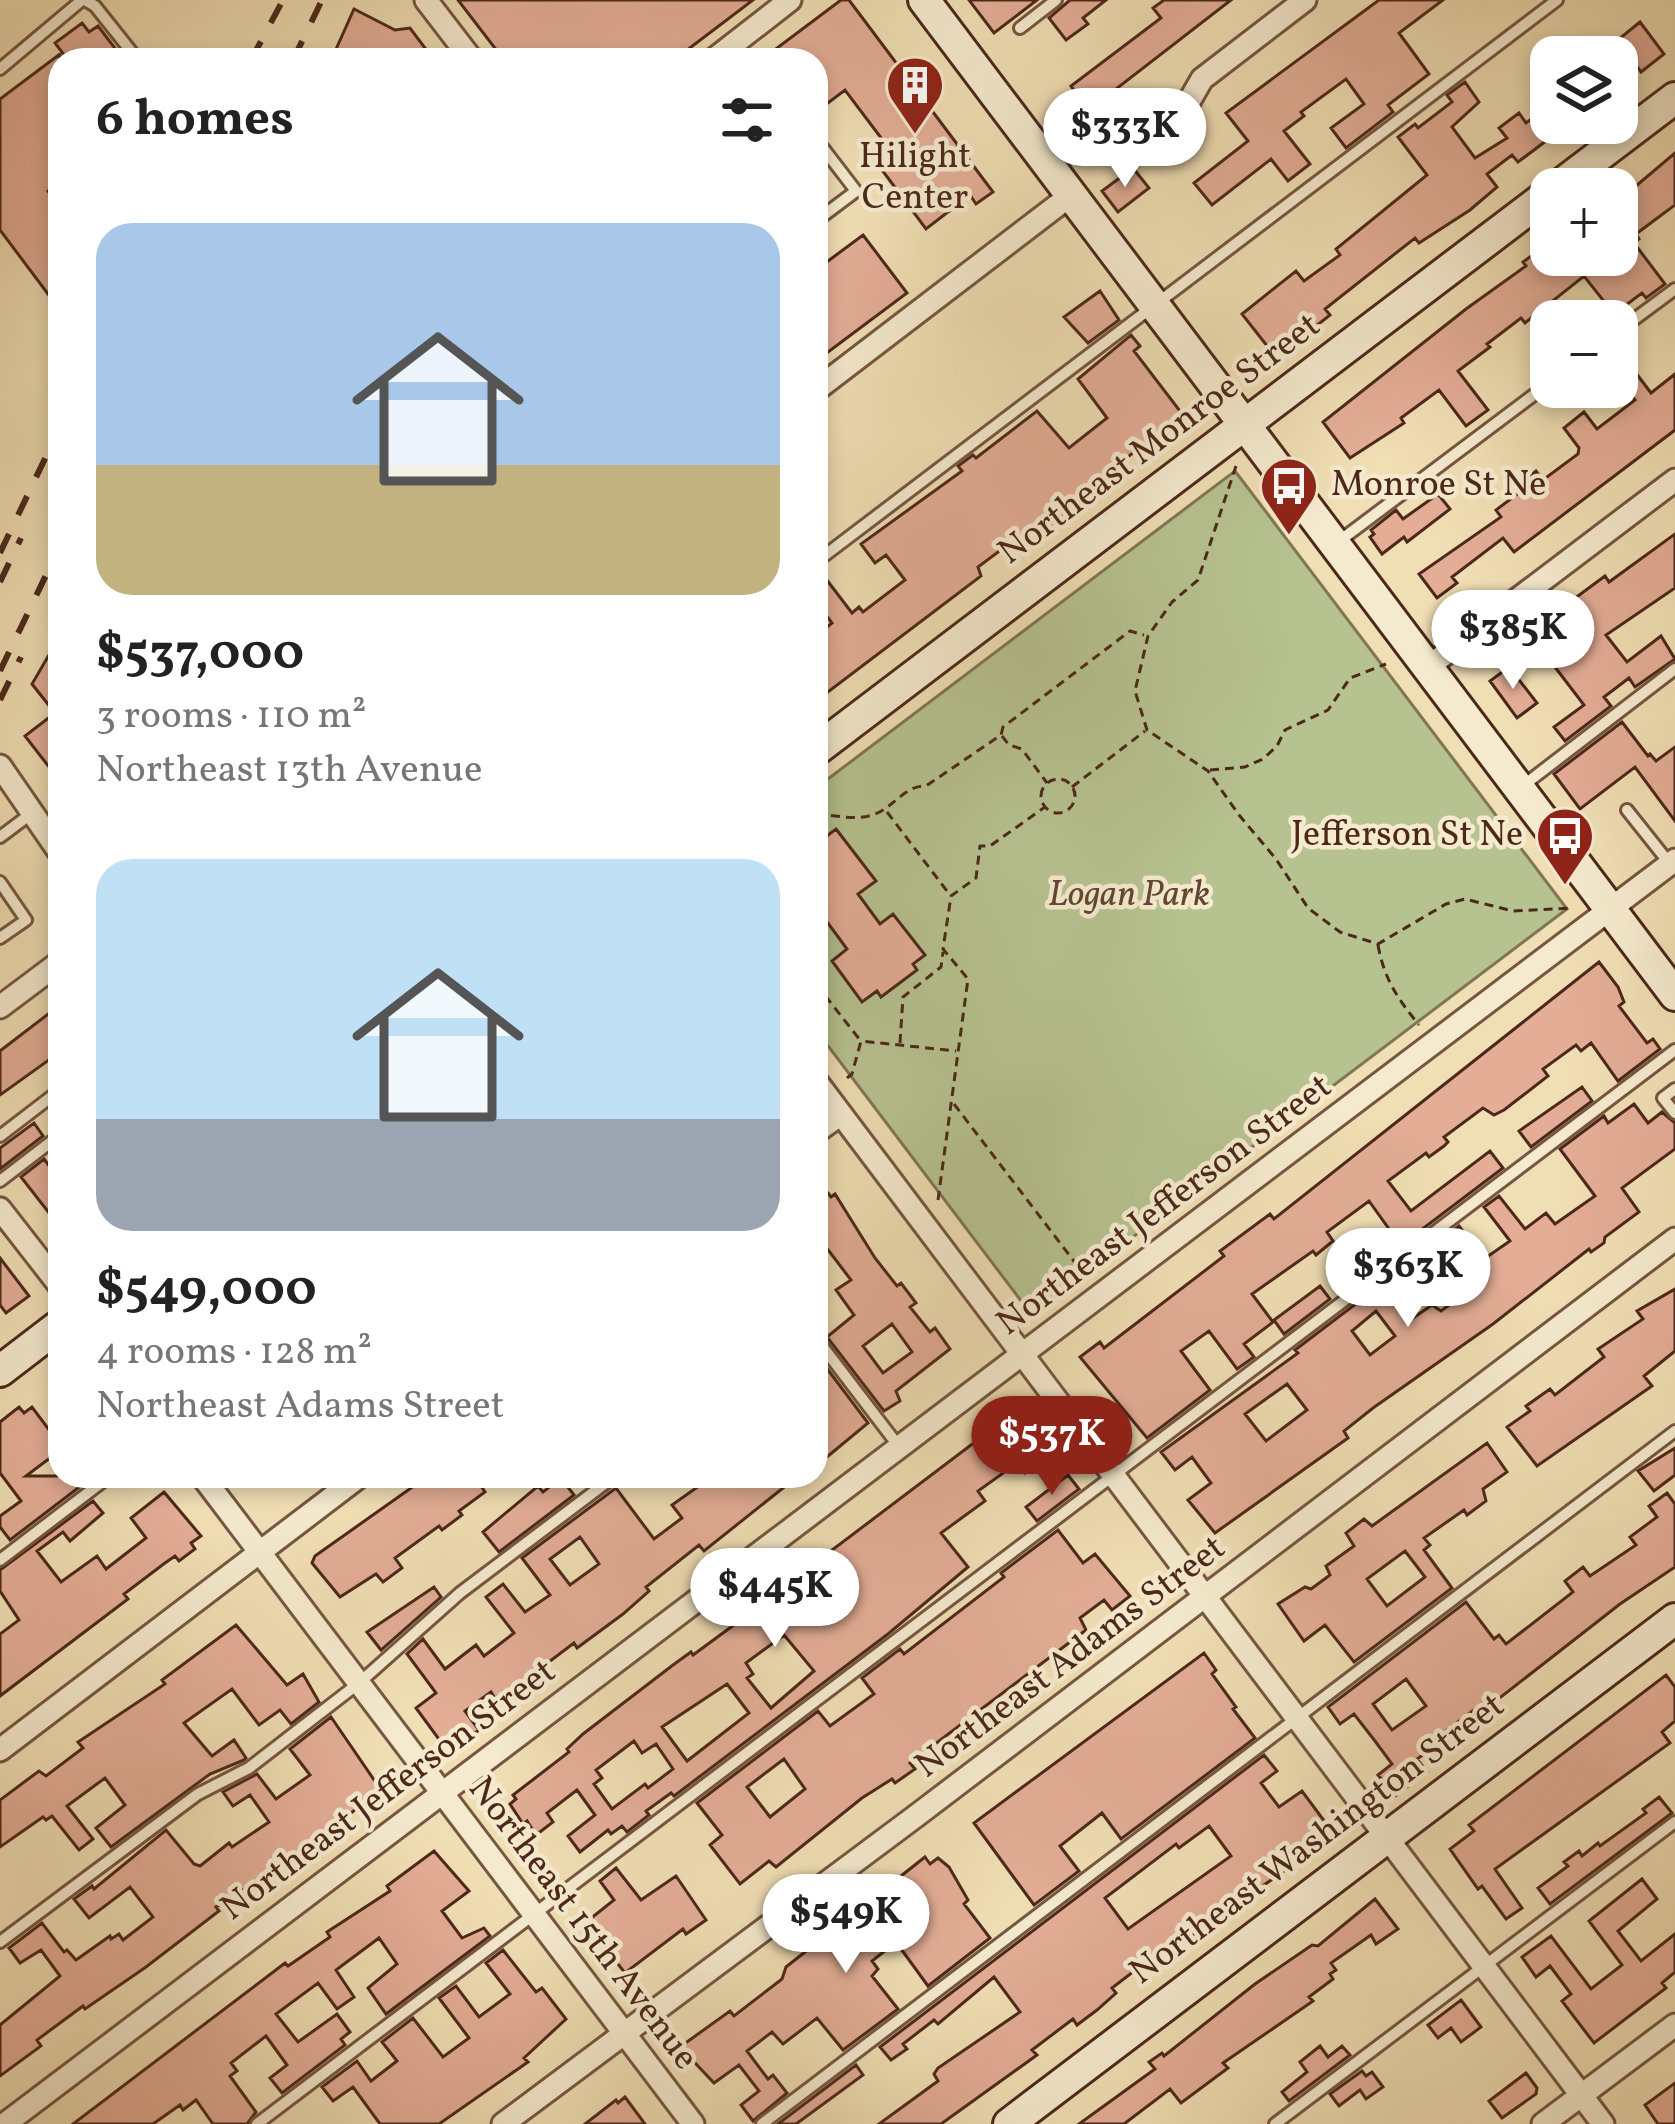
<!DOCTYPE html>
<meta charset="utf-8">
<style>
:root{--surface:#fff;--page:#f6f6f6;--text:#222;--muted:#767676;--accent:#8f2418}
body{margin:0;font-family:Vollkorn,serif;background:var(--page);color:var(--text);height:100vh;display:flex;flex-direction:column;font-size:45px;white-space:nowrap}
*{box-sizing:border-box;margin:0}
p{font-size:39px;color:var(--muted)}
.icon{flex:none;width:66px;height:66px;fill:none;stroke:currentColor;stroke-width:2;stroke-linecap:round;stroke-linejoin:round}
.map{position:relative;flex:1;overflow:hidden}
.side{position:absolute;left:48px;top:48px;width:780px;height:1440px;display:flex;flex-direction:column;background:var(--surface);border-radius:36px;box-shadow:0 6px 18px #0003}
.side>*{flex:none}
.fabs{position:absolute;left:1530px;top:36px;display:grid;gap:24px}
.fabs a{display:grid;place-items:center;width:108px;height:108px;border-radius:24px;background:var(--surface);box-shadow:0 6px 18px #0003;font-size:60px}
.price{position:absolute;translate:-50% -102px;padding:0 27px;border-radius:42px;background:#fff;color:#222;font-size:39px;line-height:78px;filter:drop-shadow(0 3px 6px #0008)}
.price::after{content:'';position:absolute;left:50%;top:72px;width:36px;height:27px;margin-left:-18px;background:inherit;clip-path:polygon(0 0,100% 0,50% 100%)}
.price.current{background:var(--accent);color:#fff}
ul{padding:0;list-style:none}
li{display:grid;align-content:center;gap:24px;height:636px;padding:0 48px}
li span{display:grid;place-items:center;height:372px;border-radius:36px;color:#555}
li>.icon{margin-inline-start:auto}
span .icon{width:216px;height:216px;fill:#fffc;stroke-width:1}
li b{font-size:51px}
h2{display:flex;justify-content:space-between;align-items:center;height:144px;padding:0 48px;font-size:51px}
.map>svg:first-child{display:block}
.green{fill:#b6c290;stroke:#817555;stroke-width:3}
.building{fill:#e3ad96;stroke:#4c281a;stroke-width:3;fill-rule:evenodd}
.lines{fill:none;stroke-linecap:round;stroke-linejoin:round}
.lane-casing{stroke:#755640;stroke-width:16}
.street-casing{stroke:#755640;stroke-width:27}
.secondary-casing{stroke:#4c281a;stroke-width:36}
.path{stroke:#4c281a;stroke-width:3;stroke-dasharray:9 6;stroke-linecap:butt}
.lane{stroke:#f5eace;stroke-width:10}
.street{stroke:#f5eace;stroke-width:21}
.secondary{stroke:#f5eace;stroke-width:30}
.rail{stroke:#4c281a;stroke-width:6;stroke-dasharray:21 21;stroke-linecap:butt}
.labels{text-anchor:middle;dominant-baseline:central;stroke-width:9;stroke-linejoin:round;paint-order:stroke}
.poi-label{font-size:36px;fill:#4c281a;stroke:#f5eace}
.street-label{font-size:36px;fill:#4c281a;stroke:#f5eace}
.park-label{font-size:36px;font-style:italic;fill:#614732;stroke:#f5eace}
</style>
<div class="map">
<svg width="1675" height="2124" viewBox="0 0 1675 2124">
<rect width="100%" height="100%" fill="#f0deb4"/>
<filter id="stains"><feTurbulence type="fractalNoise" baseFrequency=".00167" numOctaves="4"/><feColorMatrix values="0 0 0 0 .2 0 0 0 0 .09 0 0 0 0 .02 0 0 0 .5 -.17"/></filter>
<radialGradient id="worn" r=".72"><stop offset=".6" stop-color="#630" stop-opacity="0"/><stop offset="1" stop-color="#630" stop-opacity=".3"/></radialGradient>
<!-- green -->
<path class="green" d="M1235,471L1567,909L1031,1314L816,1030V788Z"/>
<!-- building -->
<path class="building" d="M458,0H753L674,60H504Z
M841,0H849L993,192L976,204L970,195L926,229L882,170L897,159L845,90L816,112V60H761Z
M969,0H1037L994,33Z
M1070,0H1106L1083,18L1088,24L1066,40L1049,18Z
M1164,0H1231L1089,110L1071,86L1161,18L1153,8Z
M1379,0H1443L1399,33L1429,74L1388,105L1393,112L1346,148L1331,128L1364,104L1346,79L1301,112L1304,116L1284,131L1310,164L1288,181L1271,159L1212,205L1194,183L1248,141L1226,113Z
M354,9L395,30L410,28L434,60H341L333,56Z
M1640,22L1664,54L1641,72L1633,61L1617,73V57H1597Z
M82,23L89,32L98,26L124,60H68L55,43Z
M60,54V182L48,191L60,207V310L0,230V99Z
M1465,82L1479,102L1452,127L1475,158L1507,138L1499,128L1519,113L1526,123L1551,105V123H1570L1518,162L1512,155L1487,174L1497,187L1470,210L1419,243L1415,238L1325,309L1330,315L1310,331L1305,325L1271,351L1242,314L1296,271L1304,281L1340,255L1336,249L1427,175L1398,137L1415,124L1418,128L1452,102L1447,95Z
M1675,153V205L1636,234L1639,239L1634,243L1665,284L1646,298L1642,293L1614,314L1584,276L1525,323L1521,318L1487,344L1490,347L1458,371L1488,410L1466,426L1439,390L1401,418L1404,423L1350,458L1323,422L1466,309L1526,266L1523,262L1543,247L1550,255H1617V202Z
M1133,168L1149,188L1118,212L1102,191Z
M863,235L907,293L816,361V270Z
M1100,291L1119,320L1088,343L1064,317Z
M1131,335L1140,346L1134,351L1183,415L1092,484L1096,489L1067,513L1019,546L1014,540L978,567L981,576L816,701V636L832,623L816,602V572L820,571L852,613L859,607L863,612L905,580L886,555L875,563L861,544L962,471L958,466L973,455L976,458L1037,411L1069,448L1107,418L1078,379Z
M1617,348L1651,393L1675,374V430L1514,552L1503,538L1452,577L1457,583L1437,598L1419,574L1501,517L1496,510L1516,495L1512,490L1536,471L1543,480L1578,454L1579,448L1564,428L1584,412L1597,429L1635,400L1617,376Z
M1438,494L1450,509L1407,542L1404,537L1382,554L1370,537L1374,534L1371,530L1396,510L1403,519Z
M1675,534V588L1606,635L1627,662L1661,636L1675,659L1635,687L1629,678L1604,697L1611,706L1565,741L1554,727L1584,705L1532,637L1562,614L1559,610L1605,576L1609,582Z
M60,636V781L25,736L55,713L32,684Z
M1509,667L1537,703L1517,718L1490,681Z
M1622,722L1648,756L1650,754L1656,761L1675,747V821L1635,767L1580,809L1554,774Z
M836,829L876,881L858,894L880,924L893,914L925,955L913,964L917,970L881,997L877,991L862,1002L832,961L847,949L825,919L816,925V844Z
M1599,962L1618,987L1624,1002L1619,1006L1647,1043L1653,1039L1660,1049L1618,1081L1591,1043L1581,1051L1576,1045L1543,1069L1548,1076L1504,1110L1494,1115L1483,1108L1444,1137L1448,1142L1444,1146L1429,1157L1426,1153L1388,1181L1411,1211L1490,1151L1503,1168L1355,1280L1342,1264L1389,1229L1369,1201L1327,1232L1333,1241L1316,1255L1313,1251L1252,1294L1273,1322L1244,1344L1254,1357L1237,1369L1209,1331L1181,1351L1210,1390L1147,1438L1080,1357L1100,1342L1104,1348L1224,1256L1220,1251L1270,1214L1274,1219Z
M60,1005V1052L0,1095V1051Z
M1582,1087L1592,1101L1531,1147L1519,1131Z
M1634,1104L1648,1123L1662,1112L1675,1123V1149L1622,1188L1639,1212L1605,1237L1604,1243L1591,1252L1589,1249L1493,1324L1373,1408L1344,1431L1348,1438L1215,1533L1188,1500L1211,1483L1192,1457L1175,1470L1161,1452L1298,1353L1295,1350L1399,1271L1408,1283L1391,1295L1410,1320L1432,1305L1441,1311L1478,1284L1458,1257L1439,1271L1425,1252L1459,1226L1484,1259L1510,1241L1484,1207L1499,1196L1525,1229L1546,1213L1555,1224L1595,1196L1560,1149L1604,1116L1608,1123ZM1376,1311L1395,1336L1370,1355L1352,1331ZM1287,1384L1307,1410L1266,1441L1245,1414Z
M34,1123L43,1136L0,1169V1148Z
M44,1159L60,1180V1227L21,1177Z
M828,1193L831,1197L835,1194L875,1258L897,1286L901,1283L916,1303L910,1307L930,1332L935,1328L950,1349L896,1391L900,1401L884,1411L827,1337L854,1315L836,1290L851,1280L816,1234V1202ZM892,1324L912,1352L883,1373L863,1346Z
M0,1258L29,1296L6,1313L0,1305Z
M1320,1286L1330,1299L1284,1334L1274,1320Z
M1675,1289V1351L1644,1376L1652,1386L1537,1466L1507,1427L1530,1411L1526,1406L1550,1389L1555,1395L1604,1357L1598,1349L1643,1319L1637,1311Z
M816,1354L868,1423L816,1466Z
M19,1407L24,1413L32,1407L59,1443L54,1447L58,1452L26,1476H75L82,1485L10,1540L0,1527V1516L21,1501L0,1473V1422Z
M1016,1411L1020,1417L1023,1415L1049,1456L1025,1473L1017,1463L978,1491L985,1501L941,1533L968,1567L888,1634L674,1796L671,1793L646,1811L649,1815L627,1832L622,1826L611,1834L608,1830L580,1852L568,1836L595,1815L577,1790L547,1813L553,1822L536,1835L527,1821L523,1824L510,1804L516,1799L513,1795L569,1752L567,1749L583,1734L673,1665L691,1652L693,1655L761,1605L808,1562L811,1566ZM784,1635L814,1671L771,1708L747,1678L753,1674L746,1663ZM727,1684L749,1713L687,1761L662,1727ZM634,1741L642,1753L656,1744L673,1769L648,1788L645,1784L612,1809L594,1784L602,1778L596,1770Z
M1487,1443L1507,1472L1483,1489L1486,1501L1467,1515L1464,1510L1424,1538L1430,1545L1424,1550L1452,1588L1354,1662L1325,1625L1304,1641L1278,1604L1305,1587L1311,1589L1330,1575L1326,1566L1354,1546L1346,1533L1364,1519L1372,1526ZM1405,1551L1425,1577L1387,1606L1367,1579Z
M1675,1448V1475L1654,1491L1638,1471Z
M1068,1475L1079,1489L1037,1521L1026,1507Z
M428,1476H494L481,1486L485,1492L459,1511L462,1515L442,1530L439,1526L395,1558L402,1568L383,1582L376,1574L340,1597L312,1563L315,1556Z
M713,1476H798L704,1551L699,1545L646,1587L649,1591L623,1614L577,1648L574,1643L533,1674L536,1679L518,1693L515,1690L498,1703L491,1692L465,1711L479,1730L449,1753L416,1708L436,1693L407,1654L423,1639L445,1669L476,1645L484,1656L514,1633L486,1597L503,1584L525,1612L550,1595L522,1558L616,1488L654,1539L682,1518L672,1505ZM580,1537L599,1564L570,1585L550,1559Z
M561,1478L574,1495L499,1552L483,1532L538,1486L543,1492Z
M164,1492L201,1536L191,1543L195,1549L179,1561L175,1556L165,1563L124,1594L128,1599L0,1696V1634L19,1620L0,1591V1570L93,1501L103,1513L70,1541L63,1532L37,1551L61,1582L97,1556L106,1569L146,1538L131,1518Z
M1667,1493L1675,1504V1567L1620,1604L1483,1711L1479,1706L1435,1739L1439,1744L1417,1759L1427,1772L1395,1796L1378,1775L1392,1764L1375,1741L1354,1714L1340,1724L1328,1707L1466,1602L1494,1639L1499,1635L1506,1644L1573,1592L1565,1581L1583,1567L1590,1576L1636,1545L1630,1537L1657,1517L1649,1506ZM1406,1679L1426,1706L1392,1730L1373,1704Z
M1058,1530L1083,1563L1095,1554L1130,1596L1112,1610L1104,1600L1080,1618L1086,1630L910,1763L915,1769L895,1783L892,1779L862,1798L776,1867L769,1861L740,1884L710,1845L722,1835L697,1803L818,1711L830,1726L874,1694L862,1678L900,1649L904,1654L1004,1577L1001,1573ZM784,1759L805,1789L770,1817L747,1787Z
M434,1587L441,1597L381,1650L367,1632Z
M236,1625L287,1685L303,1674L319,1702L291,1724L280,1710L259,1725L232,1689L184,1723L212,1756L234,1740L246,1758L244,1760L210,1774L111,1847L96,1828L125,1805L105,1778L67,1806L93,1839L79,1850L52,1816L46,1820L43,1817L0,1847V1800L39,1771L46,1776L83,1748L78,1742L165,1684L162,1680Z
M1204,1653L1216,1670L1212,1674L1236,1707L1233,1709L1255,1738L1121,1839L1102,1813L1060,1846L1079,1871L1034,1905L974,1823Z
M1666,1675L1675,1687V1721L1662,1732L1670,1743L1495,1869L1522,1908L1506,1919L1482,1886L1478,1889L1450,1849L1474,1831L1469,1825Z
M331,1717L381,1790L295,1856L216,1907L219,1911L146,1967L85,2009L83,2006L37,2040L41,2046L0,2076V2025L60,1976L41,1950L20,1963L9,1948L42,1923L64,1952L67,1950L76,1960L110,1936L111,1939L119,1934L123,1940L153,1917L130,1887L89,1918L74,1899L92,1886L94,1889L166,1830L194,1864L200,1866L229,1843L232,1847L269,1822L250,1795L233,1806L223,1792L257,1774L276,1799L310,1775L290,1749Z
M1264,1755L1277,1771L1261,1783L1279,1807L1302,1791L1328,1826L1302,1845L1308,1854L1169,1952L1165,1948L1160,1951L1112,1988L1116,1993L1097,2010L1077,2025L1073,2019L1032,2050L1037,2055L941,2124H879L938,2081L934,2074L938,2068L1020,2012L994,1977L938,2024L934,2020L903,2044L907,2049L891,2060L880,2047ZM1209,1826L1231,1856L1128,1929L1105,1898L1176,1844L1179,1848Z
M1659,1797L1672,1813L1550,1904L1538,1888L1568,1866L1564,1862L1579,1851L1582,1856L1598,1843L1600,1846L1646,1813L1643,1809Z
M434,1851L469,1891L442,1911L462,1938L484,1928L490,1936L386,2014L368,1988L397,1964L379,1938L336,1970L354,1997L337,2009L318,1983L276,2014L298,2042L337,2014L350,2032L341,2039L345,2045L282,2093L270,2078L287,2065L266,2036L231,2063L237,2071L230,2076L256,2112L247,2124H213L196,2100L183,2110L180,2105L153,2124H73L285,1963L288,1966L330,1937L327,1932L390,1891L387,1886Z
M925,1857L930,1864L938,1858L949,1867L968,1900L964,1904L990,1938L928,1986L896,1942L872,1961L878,1969L872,1976L898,2009L843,2050L817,2018L783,2044L772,2032L747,2051L768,2079L773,2075L787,2093L753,2121L741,2105L759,2091L739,2065L714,2083L680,2047L730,2011L734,2016L782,1979L786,1967Z
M616,1868L641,1900L676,1876L706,1920L686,1934L683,1929L625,1973L599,1940L603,1936L590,1919L614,1900L600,1881Z
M1642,1879L1657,1899L1618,1931L1641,1961L1675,1934V1972L1662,1983L1666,1988L1594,2043L1562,2001L1571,1994L1550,1966L1536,1977L1522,1957L1551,1936L1591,1989L1622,1965L1589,1921Z
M1375,1899L1398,1929L1376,1944L1371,1935L1331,1963L1336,1970L1330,1974L1333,1979L1309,1997L1313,2001L1223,2063L1228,2068L1181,2103L1170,2089L1124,2124H1079L1155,2069L1149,2062L1162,2053L1164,2056L1255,1984L1312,1945L1318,1946Z
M503,1950L536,1992L542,1988L566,2019L524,2058L528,2062L439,2124H380L353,2087L333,2101L322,2087L357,2061L371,2081L397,2061L382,2042L413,2018L443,2057L469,2038L439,1998L456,1986L479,2017L510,1994L486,1963Z
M1461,2000L1481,2027L1461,2042L1451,2028L1438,2038L1428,2025Z
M1320,2046L1328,2057L1342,2046L1350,2055L1289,2101L1282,2092L1307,2072L1300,2062Z
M856,2065L863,2075L796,2124H778Z
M1362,2071L1366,2076L1372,2072L1383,2087L1366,2099L1360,2090L1339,2106L1330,2094Z
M1526,2073L1537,2088L1536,2094L1502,2118L1489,2101Z
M1675,2083V2124H1658L1645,2105Z
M625,2097L645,2124H585L616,2100L618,2103Z"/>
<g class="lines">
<!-- lane casing -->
<g class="lane-casing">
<path id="lane" d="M85,0L95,6L138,60
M1020,28L1056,0
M0,69L82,0
M816,154L823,148L856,191L816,221
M1617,332L1675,289
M1338,542L1551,382
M816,562L1557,0
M1520,788L1675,669
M1627,810L1670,864
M0,837L32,813
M0,882L26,920L0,938
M1675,1089L1663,1098L1675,1113
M0,1136L60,1090
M0,1181L60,1135
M816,1338L900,1448
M0,1560L110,1476
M0,1942L198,1794L249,1768L359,1683L460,1593L615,1476
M257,2124L1675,1050
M762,2124L1675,1431
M1275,2124L1675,1822"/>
</g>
<!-- street casing -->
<g class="street-casing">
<path id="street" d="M426,0L472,60
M713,60L790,0
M1183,112L1202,79L1305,0
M816,390L1071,195
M1428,667L1675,480
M0,766L60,853
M0,1007L60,962
M816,1081L1603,2124
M816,1132L841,1114
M0,1209L60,1286
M202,1476L693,2124
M0,1750L360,1476
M5,2124L1675,860
M503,2124L916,1816L1675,1239
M1543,2124L1675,2025"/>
</g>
<!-- secondary casing -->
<g class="secondary-casing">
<path id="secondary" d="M924,0L1675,995
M1555,189L1675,98
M816,750L1551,192
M0,1371L60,1325
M1009,2124L1675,1619"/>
</g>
<!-- path -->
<path class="path" d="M1236,466L1198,580L1172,602L1148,636L1135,691L1147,730L1208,771L1239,815L1276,859L1308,908L1340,932L1378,944L1446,904L1465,899L1513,911L1573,908
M1002,736L1009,745L1022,749L1047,783
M1210,770L1245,767L1263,759L1277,746L1285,730L1328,710L1350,678L1386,664
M1041 796a17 17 0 1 1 34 0a17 17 0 1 1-34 0Z
M1072,787L1145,731
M887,812L950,895
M816,815C835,814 855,822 875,814C894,807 905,785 926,786L1001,735L1003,727L1130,631L1144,635
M1378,945C1384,979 1398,999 1419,1025
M816,984L860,1040
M900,1043L903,997L941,967L943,952
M847,1078L852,1074L861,1041L956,1051
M954,1104L1086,1277
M938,1200L968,979L943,949L951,896L976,878L980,846H990L1045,807"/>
<!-- lane -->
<use href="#lane" class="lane"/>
<!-- street -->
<use href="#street" class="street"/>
<!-- secondary -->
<use href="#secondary" class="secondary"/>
<!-- rail -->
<path class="rail" d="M251,60L283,0
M293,60L322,0
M0,553L60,427
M0,582L21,538
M0,671L60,546
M0,700L21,657"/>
</g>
<!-- icons -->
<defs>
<g id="building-pin" transform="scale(3)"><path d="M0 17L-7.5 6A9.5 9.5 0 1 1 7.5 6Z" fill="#8f2418" stroke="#f5eace"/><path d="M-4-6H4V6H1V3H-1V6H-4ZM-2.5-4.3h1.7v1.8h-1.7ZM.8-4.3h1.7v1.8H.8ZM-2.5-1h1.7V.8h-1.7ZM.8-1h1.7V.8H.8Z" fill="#fff"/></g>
<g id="bus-pin" transform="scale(3)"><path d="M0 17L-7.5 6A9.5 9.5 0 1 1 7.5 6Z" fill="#8f2418" stroke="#f5eace"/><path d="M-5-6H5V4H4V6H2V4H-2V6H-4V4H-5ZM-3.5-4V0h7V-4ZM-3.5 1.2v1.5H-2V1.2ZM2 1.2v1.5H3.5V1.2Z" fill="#fff"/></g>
</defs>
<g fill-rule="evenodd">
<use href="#building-pin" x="915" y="85"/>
<use href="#bus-pin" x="1289" y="486"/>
<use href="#bus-pin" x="1565" y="836"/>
</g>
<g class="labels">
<!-- poi labels -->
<g class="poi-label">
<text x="915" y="158">Hilight<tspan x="915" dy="41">Center</tspan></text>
<text x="1331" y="486" text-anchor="start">Monroe St Ne</text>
<text x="1523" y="836" text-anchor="end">Jefferson St Ne</text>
</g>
<!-- street labels -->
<g class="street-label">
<text transform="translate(1160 440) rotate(-37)">Northeast Monroe Street</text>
<text transform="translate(1165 1206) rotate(-37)">Northeast Jefferson Street</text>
<text transform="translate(1071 1658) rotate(-37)">Northeast Adams Street</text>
<text transform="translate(389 1791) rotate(-37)">Northeast Jefferson Street</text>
<text transform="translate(1318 1840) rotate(-37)">Northeast Washington Street</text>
<text transform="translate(582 1924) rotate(53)">Northeast 15th Avenue</text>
</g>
<!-- park labels -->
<g class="park-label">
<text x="1129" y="896">Logan Park</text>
</g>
</g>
<rect width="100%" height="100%" filter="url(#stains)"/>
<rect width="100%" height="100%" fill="url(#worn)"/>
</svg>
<div class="fabs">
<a><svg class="icon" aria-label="layers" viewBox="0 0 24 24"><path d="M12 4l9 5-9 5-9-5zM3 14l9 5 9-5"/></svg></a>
<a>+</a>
<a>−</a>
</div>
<b class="price" style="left:1125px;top:190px">$333K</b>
<b class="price" style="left:1513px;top:692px">$385K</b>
<b class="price" style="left:1408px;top:1330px">$363K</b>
<b class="price current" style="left:1052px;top:1498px">$537K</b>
<b class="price" style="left:775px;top:1650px">$445K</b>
<b class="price" style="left:846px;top:1976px">$549K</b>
<section class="side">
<h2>6 homes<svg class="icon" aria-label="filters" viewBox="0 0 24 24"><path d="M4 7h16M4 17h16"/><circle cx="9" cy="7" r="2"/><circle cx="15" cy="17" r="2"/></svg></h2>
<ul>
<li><span style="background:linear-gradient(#a9c7e8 65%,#c2b280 0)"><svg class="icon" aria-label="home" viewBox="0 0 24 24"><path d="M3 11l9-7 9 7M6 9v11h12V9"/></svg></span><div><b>$537,000</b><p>3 rooms · 110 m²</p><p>Northeast 13th Avenue</p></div></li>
<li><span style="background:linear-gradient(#bfe0f5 70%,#9aa5b1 0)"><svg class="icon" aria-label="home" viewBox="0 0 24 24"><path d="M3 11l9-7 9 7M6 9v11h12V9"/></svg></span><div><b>$549,000</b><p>4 rooms · 128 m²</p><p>Northeast Adams Street</p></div></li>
</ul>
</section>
</div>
